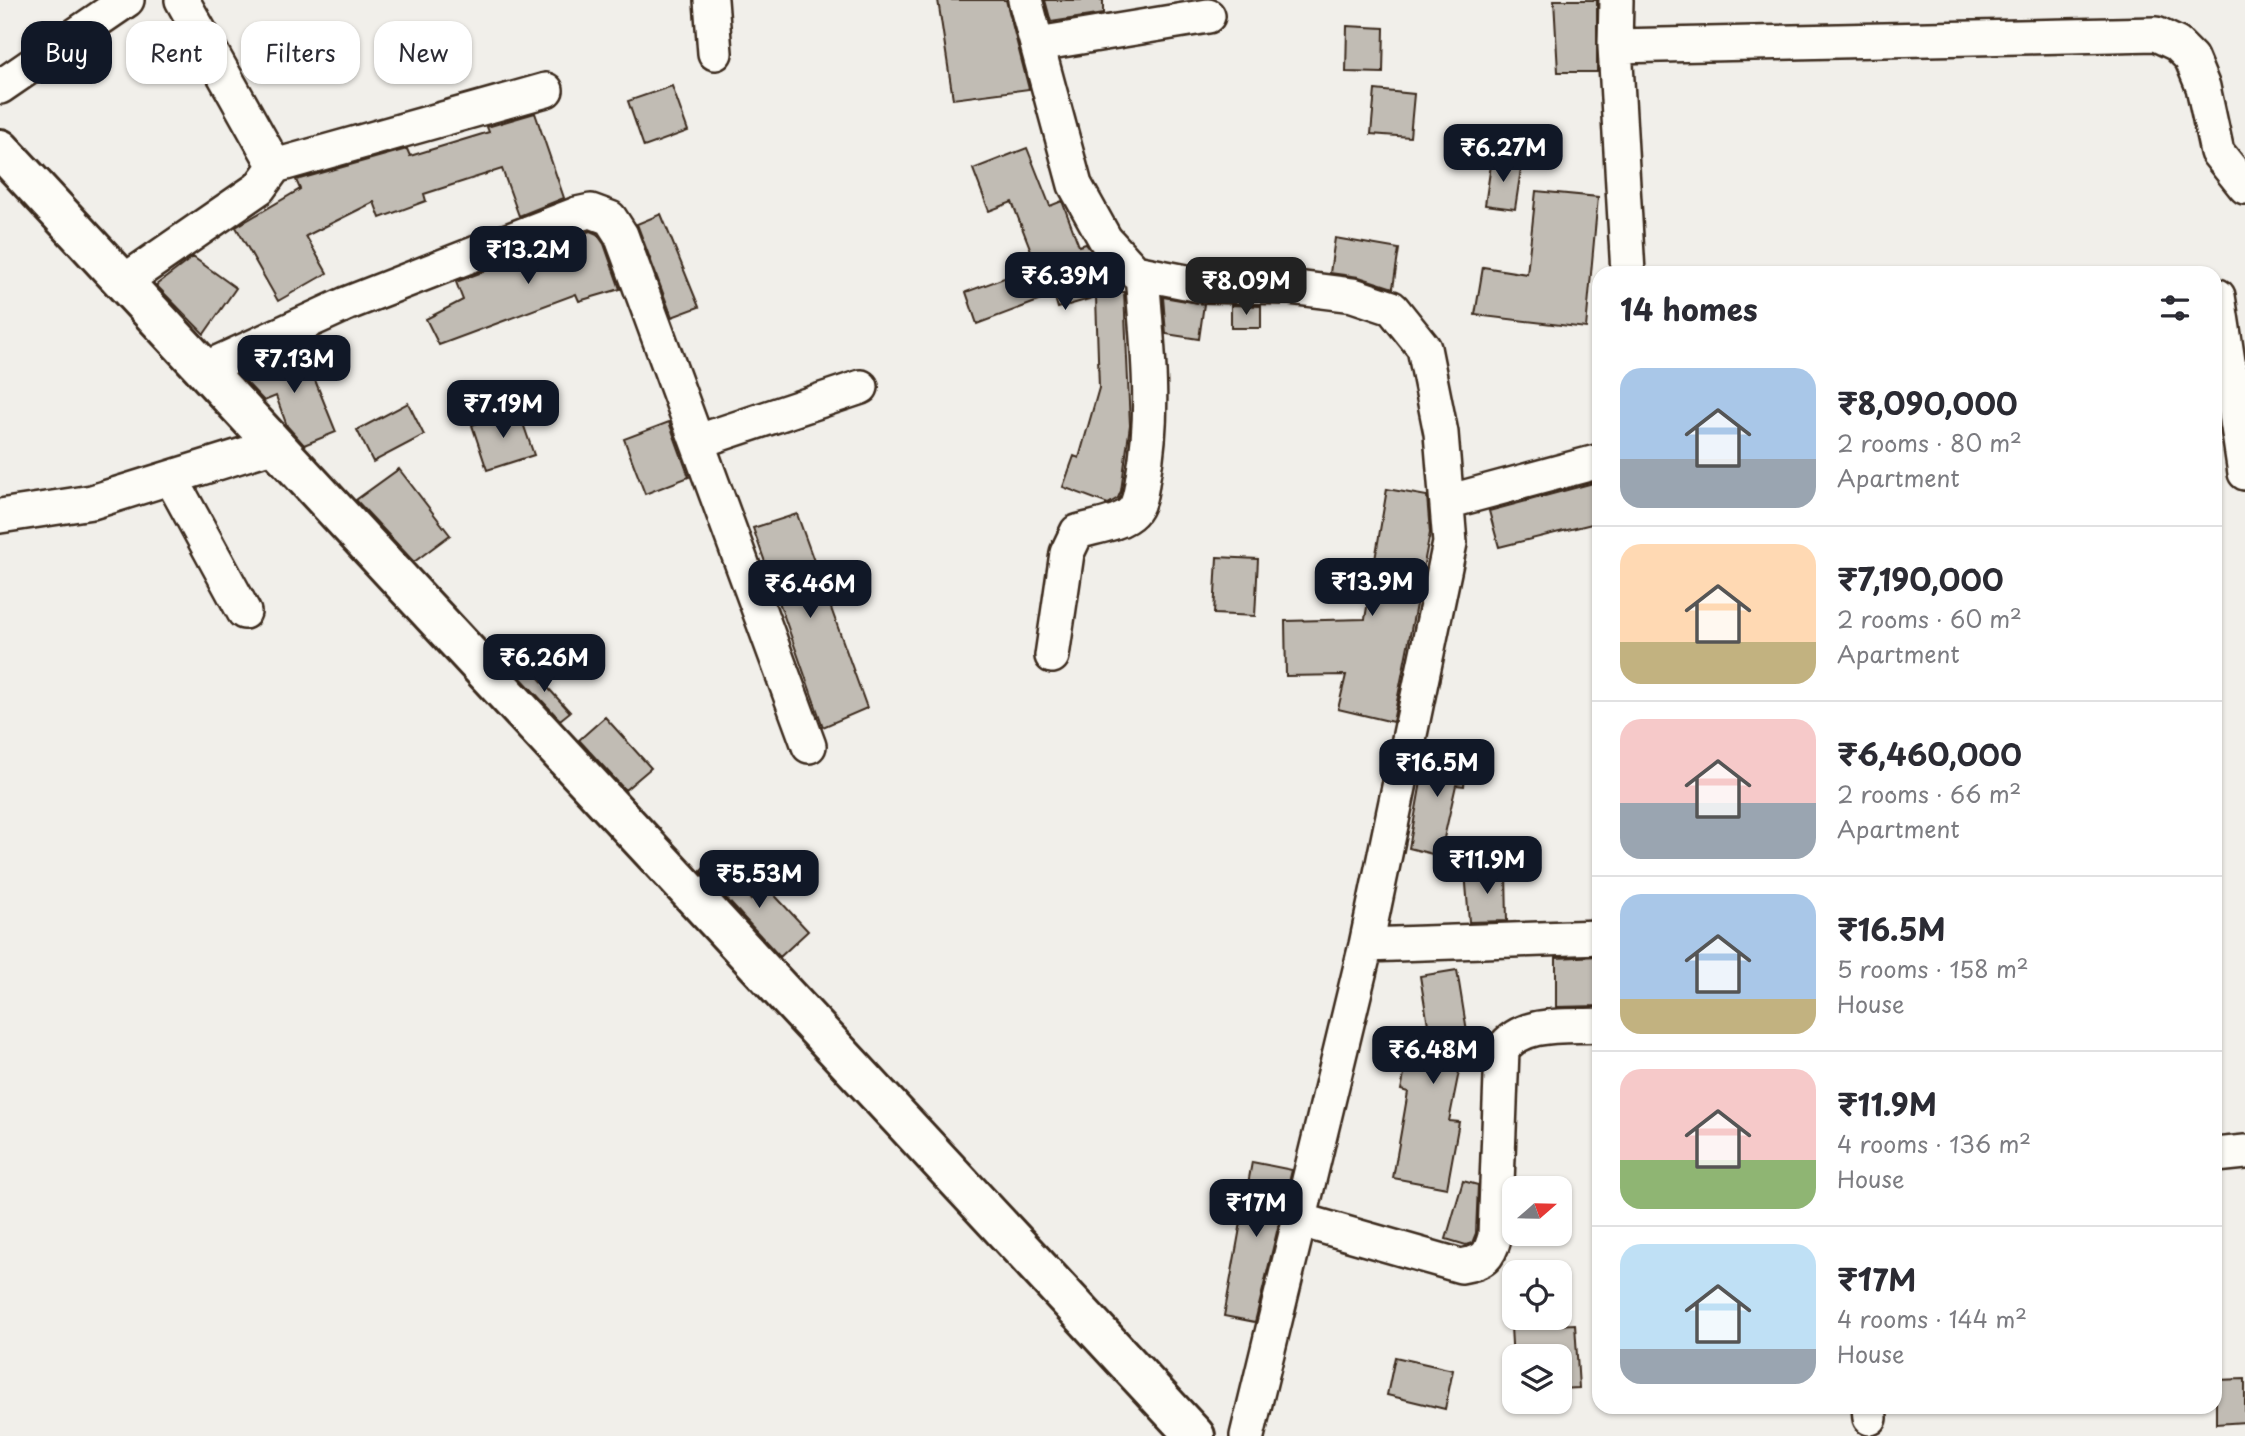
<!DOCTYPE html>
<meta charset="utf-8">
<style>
:root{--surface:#fff;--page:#f7f7f7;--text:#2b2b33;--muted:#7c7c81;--line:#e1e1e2;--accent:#111827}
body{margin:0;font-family:"Playpen Sans",sans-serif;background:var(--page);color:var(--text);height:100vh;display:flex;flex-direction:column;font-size:26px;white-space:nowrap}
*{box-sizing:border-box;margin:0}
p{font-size:23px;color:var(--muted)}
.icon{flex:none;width:38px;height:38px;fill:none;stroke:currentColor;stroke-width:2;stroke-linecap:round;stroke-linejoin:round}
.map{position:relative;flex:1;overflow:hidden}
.side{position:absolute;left:1592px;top:266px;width:630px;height:1148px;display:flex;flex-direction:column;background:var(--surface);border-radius:21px;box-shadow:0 2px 5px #0004}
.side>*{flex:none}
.guide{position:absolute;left:21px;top:21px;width:665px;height:63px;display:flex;gap:14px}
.needle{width:46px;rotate:70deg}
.fabs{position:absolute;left:1502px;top:1176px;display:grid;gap:14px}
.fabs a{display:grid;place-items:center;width:70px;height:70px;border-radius:14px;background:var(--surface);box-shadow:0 2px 5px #0004;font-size:35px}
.price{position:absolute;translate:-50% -60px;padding:0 16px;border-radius:14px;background:var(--accent);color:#fff;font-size:23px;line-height:46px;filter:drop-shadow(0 2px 4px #0008)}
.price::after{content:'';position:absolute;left:50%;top:42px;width:21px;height:16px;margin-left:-10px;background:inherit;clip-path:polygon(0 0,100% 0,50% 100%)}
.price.on{background:#222;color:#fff}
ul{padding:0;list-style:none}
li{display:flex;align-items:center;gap:21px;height:175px;padding:0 28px}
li+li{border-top:2px solid var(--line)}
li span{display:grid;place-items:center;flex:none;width:196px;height:140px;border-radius:21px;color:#555}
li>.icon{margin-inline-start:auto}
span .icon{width:84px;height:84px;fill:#fffc;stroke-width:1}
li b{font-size:30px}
h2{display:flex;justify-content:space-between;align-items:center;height:84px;padding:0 28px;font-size:30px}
.pill{padding:0 24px;border-radius:21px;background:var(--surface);box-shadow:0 2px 5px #0004;font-size:24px;line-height:63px}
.pill.on{background:var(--accent);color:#fff}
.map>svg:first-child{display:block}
.building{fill:#c1bcb4;stroke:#3b2a1e;stroke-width:2}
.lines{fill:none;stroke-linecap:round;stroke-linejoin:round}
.street-casing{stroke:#3b2a1e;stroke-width:38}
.secondary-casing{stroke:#3b2a1e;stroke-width:44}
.street{stroke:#fdfcf7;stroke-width:33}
.secondary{stroke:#fdfcf7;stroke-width:38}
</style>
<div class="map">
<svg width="2245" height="1436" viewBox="0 0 2245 1436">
<rect width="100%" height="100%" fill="#f1efea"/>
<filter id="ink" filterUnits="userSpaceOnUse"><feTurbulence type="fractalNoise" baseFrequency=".0143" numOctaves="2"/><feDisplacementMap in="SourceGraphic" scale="14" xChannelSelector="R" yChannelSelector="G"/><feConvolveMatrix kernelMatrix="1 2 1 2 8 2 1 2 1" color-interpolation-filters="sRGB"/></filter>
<g filter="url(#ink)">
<!-- building -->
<path class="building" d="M938,0H1006L1029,89L953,99Z
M1045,0H1103V14L1051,22Z
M1554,0H1597V72H1558Z
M1347,26L1384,28L1383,73L1346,72Z
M672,86L688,131L644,147L628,101Z
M1375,90L1414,94L1410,137L1371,134Z
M535,113L564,198L519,216L502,169L424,194L426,201L380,218L374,202L306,236L327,273L278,301L236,227L300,189L296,180L407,149L410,156L489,132L487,127Z
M1027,148L1050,206L1062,201L1079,246L1086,244L1104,266L1110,290L1124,292L1130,425L1121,491L1118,498L1108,504L1063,487L1074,456L1079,458L1099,388L1096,297L1058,308L1054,295L977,324L966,292L1037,266L1012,202L989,211L973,169Z
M1492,158L1522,163L1515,209L1485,205Z
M1536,191L1598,197L1586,328L1475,315L1483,267L1527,274Z
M661,214L699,307L672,317L637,224Z
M590,231L597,234L604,244L620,289L579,301L576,294L439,345L426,319L463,300L456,282Z
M1335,238L1399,249L1393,288L1359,277L1330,273Z
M193,257L236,288L204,334L156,285Z
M1163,297L1204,304L1199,339L1166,334Z
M1231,305L1261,306V328H1231Z
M302,348L336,432L304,445L287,426L276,396L264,401L247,383L243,372Z
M408,403L424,435L373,462L357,430Z
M518,409L534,455L487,470L472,425Z
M669,422L689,477L645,494L624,439Z
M399,469L450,535L414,562L356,500Z
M1597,482L1600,522L1499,547L1489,511Z
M1387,489L1427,496L1430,533L1393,722L1338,709L1346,675L1286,676L1285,621L1365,619Z
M797,514L867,708L823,727L753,528Z
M1217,557L1258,559L1255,616L1214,614Z
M529,667L570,712L560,720L519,676Z
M605,717L651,768L625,790L579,740Z
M1427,749L1468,753L1464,786L1456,785L1440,856L1409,848Z
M715,857L751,900L766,886L808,931L780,957L701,871Z
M1465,871H1506L1507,921L1469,922Z
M1600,956V1006L1556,1007V958Z
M1457,970L1467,1032L1449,1121L1459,1122L1447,1188L1393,1178L1408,1092L1401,1090L1410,1044L1432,1049L1420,976Z
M1252,1162L1292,1170L1255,1322L1224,1316Z
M1463,1181L1478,1185L1476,1233L1472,1243L1466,1245L1446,1239Z
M1575,1324L1579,1388L1559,1389V1356H1514V1378L1511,1327Z
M1395,1357L1453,1370L1445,1409L1387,1395Z
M2245,1379V1422L2216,1424V1380Z"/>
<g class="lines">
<!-- street casing -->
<g class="street-casing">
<path id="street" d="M182,0L275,166
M711,0L715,53
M1025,0L1075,185L1105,239L1135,272L1201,285L1289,287L1353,295L1392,308L1424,348L1441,433L1450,543L1366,945L1247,1436
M1616,0L1615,46L1628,273
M1038,44L1208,16
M1615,46L2156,34L2177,44L2191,58L2203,87L2217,152L2245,187
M0,87L127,0
M123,282L259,188L275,166L546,90
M2218,296L2245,473
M204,369L346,304L577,214L591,211L610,218L621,235L809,746
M699,441L861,387
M171,478L244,612
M1447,502L1600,461
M0,516L92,502L275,445
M1052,656L1067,553L1077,532C1092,527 1121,524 1132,512C1140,504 1141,489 1143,477C1156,409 1147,342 1142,274
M1366,945L1600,937
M2216,1155L2245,1152
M1300,1220L1461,1266C1484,1262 1489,1258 1495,1236L1502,1050C1522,1020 1567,1027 1600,1025
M1869,1407L1870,1418"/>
</g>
<!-- secondary casing -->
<g class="secondary-casing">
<path id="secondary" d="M0,149L1195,1436"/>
</g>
<!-- street -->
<use href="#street" class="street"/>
<!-- secondary -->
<use href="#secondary" class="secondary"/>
</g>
</g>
</svg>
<div class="fabs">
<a><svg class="needle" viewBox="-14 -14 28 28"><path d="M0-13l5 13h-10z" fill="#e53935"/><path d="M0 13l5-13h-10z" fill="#7c7c81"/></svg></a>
<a><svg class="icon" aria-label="locate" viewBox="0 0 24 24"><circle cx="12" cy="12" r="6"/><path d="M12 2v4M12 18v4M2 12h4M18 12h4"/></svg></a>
<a><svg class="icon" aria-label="layers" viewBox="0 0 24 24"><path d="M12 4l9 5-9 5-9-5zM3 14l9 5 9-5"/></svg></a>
</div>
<b class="price" style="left:1503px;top:184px">₹6.27M</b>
<b class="price" style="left:528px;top:286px">₹13.2M</b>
<b class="price" style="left:1065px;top:312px">₹6.39M</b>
<b class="price on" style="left:1246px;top:317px">₹8.09M</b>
<b class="price" style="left:294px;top:395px">₹7.13M</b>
<b class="price" style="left:503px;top:440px">₹7.19M</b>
<b class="price" style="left:1372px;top:618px">₹13.9M</b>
<b class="price" style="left:810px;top:620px">₹6.46M</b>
<b class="price" style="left:544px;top:694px">₹6.26M</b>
<b class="price" style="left:1437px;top:799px">₹16.5M</b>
<b class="price" style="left:1487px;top:896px">₹11.9M</b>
<b class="price" style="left:759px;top:910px">₹5.53M</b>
<b class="price" style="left:1433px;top:1086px">₹6.48M</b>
<b class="price" style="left:1256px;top:1239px">₹17M</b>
<div class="guide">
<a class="pill on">Buy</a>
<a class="pill">Rent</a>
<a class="pill">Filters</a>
<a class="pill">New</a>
</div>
<section class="side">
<h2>14 homes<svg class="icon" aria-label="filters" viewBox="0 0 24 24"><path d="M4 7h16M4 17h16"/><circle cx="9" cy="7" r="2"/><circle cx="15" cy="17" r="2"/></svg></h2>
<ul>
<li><span style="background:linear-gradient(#a9c7e8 65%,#9aa5b1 0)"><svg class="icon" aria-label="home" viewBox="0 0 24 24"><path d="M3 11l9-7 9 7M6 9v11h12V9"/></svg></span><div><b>₹8,090,000</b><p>2 rooms · 80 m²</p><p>Apartment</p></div></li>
<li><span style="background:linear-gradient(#ffd9b3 70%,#c2b280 0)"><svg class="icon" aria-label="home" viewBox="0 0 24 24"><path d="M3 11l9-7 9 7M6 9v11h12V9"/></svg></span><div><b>₹7,190,000</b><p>2 rooms · 60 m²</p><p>Apartment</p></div></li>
<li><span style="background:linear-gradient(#f6c9c9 60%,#9aa5b1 0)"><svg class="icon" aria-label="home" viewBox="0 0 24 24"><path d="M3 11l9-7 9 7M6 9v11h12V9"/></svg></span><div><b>₹6,460,000</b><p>2 rooms · 66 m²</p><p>Apartment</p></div></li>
<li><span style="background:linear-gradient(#a9c7e8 75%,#c2b280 0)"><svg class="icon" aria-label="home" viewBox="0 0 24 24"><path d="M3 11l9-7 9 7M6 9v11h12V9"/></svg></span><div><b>₹16.5M</b><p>5 rooms · 158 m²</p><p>House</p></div></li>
<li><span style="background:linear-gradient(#f6c9c9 65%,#8fb573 0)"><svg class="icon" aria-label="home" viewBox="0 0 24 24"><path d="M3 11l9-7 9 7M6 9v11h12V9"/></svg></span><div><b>₹11.9M</b><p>4 rooms · 136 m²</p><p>House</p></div></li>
<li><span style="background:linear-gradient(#bfe0f5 75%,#9aa5b1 0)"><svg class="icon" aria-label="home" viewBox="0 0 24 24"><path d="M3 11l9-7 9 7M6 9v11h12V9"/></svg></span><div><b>₹17M</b><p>4 rooms · 144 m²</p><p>House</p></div></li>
</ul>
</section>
</div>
